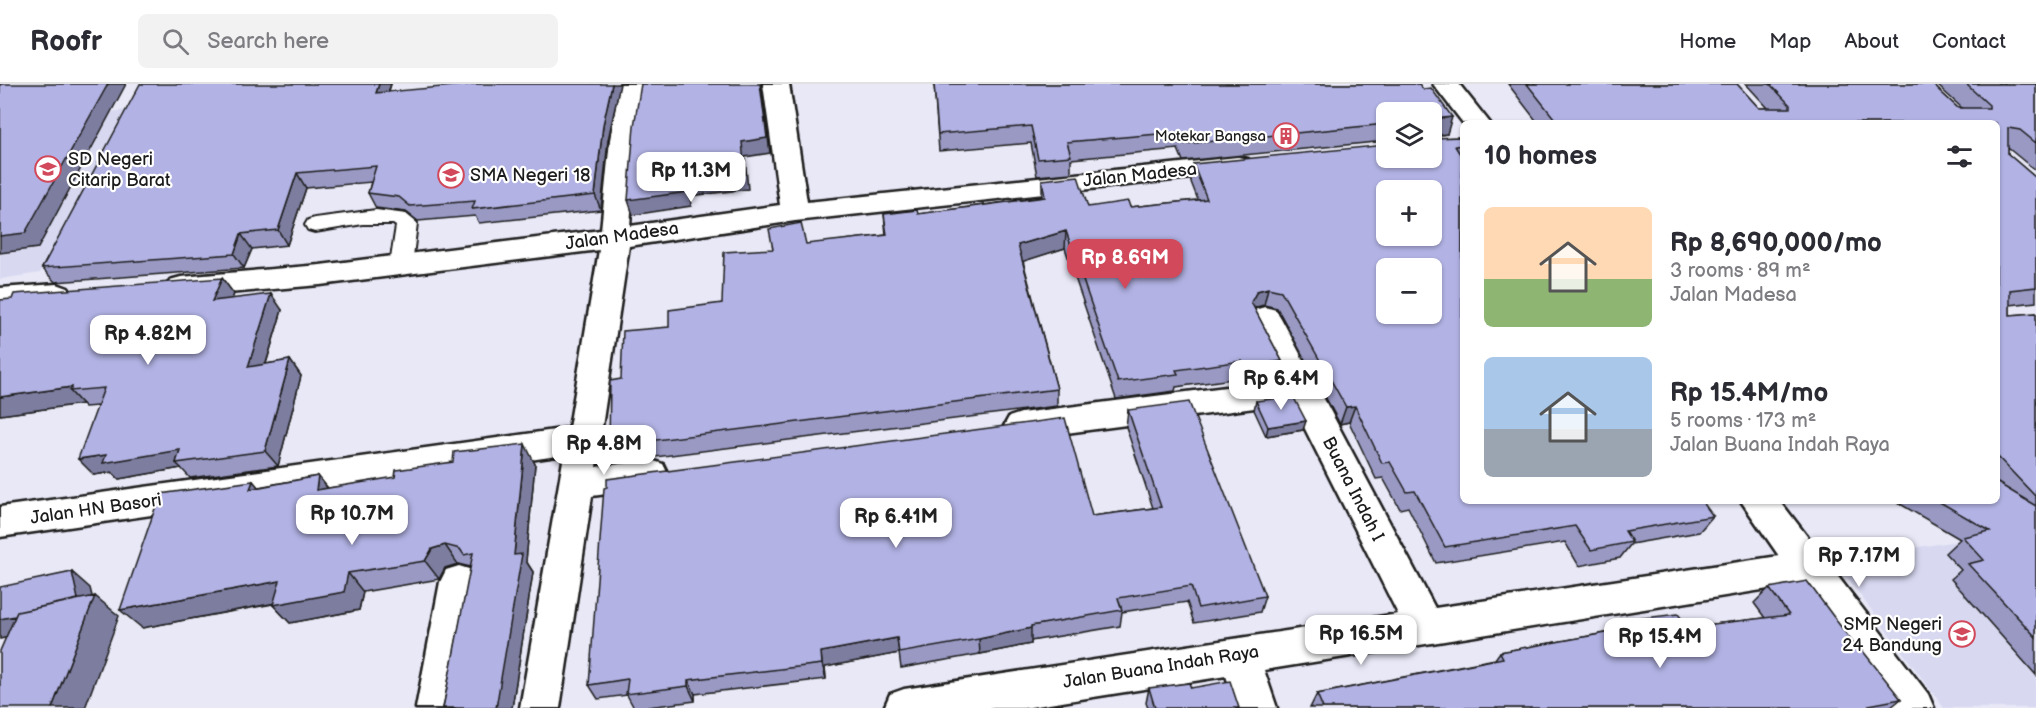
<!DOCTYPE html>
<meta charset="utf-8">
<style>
:root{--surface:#fff;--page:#f2f2f3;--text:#2b2b33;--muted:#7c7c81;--line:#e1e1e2;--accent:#d1495b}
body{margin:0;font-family:"Balsamiq Sans",sans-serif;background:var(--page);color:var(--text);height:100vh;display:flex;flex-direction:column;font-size:22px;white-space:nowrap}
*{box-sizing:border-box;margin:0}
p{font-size:20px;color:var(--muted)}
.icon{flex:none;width:33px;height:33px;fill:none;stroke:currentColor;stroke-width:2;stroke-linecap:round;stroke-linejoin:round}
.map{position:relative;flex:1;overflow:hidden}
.sheet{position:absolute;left:1460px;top:36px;width:540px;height:384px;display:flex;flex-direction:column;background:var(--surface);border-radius:9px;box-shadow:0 2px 4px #0004}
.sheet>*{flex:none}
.controls{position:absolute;left:1376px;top:18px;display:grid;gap:12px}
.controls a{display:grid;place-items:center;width:66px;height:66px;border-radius:9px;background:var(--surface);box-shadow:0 2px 4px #0004;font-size:30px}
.price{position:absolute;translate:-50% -51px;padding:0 14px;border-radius:12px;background:#fff;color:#222;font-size:20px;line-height:39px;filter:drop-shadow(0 2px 3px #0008)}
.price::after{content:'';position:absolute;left:50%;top:36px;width:18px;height:14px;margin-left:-9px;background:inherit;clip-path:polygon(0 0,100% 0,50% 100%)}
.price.active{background:var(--accent);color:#fff}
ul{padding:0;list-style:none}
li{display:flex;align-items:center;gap:18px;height:150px;padding:0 24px}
li span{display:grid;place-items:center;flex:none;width:168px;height:120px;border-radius:9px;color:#555}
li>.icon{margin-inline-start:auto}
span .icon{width:72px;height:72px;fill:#fffc;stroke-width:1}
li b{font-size:26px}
h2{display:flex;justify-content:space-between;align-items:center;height:72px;padding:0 24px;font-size:26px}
header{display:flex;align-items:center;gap:36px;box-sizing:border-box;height:84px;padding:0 30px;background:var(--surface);border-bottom:2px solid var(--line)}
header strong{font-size:28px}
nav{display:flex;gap:33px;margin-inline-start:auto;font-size:21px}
.search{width:420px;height:54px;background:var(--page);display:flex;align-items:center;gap:15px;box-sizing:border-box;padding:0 21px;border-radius:9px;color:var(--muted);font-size:22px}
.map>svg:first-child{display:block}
.built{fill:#d8d8f1}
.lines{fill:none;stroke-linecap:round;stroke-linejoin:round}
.service-casing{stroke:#1c1c1c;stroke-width:4}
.minor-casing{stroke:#1c1c1c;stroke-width:5}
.service{fill:#fff;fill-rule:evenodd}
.minor{fill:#fff;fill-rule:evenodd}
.wall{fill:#9999c4;stroke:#1c1c1c;stroke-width:1.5}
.shaded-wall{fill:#7d7da0;stroke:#1c1c1c;stroke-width:1.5}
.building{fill:#b2b2e4;stroke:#1c1c1c;stroke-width:1.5;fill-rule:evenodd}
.labels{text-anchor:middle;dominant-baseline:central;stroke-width:4.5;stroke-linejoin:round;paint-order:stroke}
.far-poi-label{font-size:15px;fill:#1c1c1c;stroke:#fff;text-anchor:end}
.poi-label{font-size:18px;fill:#1c1c1c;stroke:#fff;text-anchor:start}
.street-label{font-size:18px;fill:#1c1c1c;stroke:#fff}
</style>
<header>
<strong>Roofr</strong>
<div class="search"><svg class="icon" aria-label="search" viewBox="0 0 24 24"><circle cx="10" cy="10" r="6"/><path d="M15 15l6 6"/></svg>Search here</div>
<nav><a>Home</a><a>Map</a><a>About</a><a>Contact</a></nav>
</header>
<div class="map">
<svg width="2036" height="624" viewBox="0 0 2036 624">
<rect width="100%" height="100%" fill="#e8e8f7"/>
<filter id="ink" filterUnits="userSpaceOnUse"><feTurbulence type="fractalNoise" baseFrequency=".0167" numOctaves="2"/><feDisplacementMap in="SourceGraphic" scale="12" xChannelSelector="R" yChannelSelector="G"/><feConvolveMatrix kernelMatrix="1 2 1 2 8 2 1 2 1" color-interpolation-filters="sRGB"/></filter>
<g filter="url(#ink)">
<!-- built -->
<path class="built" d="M127,26L40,189L0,195V53L36,37Z
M2036,447V624H1944L1834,476L2016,448Z"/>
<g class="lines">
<!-- service casing -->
<g class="service-casing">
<path id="service" d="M376,126L406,130L417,139L412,181L409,186L401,188L393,186L390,181L396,142L393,140H363L315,148L308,146L305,141L308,136L315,134Z"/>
</g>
<!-- minor casing -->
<g class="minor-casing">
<path id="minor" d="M620,0H646L636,56L630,142L780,121L763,0H789L807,118L1238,73L1248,75L1252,81L1248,87L1238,89L795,137L629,162L596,383L651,376L663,380L668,390L663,400L651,404L592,412L560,624H520L564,371L0,453V423L569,344L599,166L320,201L181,213L170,210L166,203L170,196L181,193L320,181L601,146L610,56Z
M1433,0H1459L1490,39H1463Z
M57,200L68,204L72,211L68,218L57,222L0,226V204Z
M1265,223L1276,226L1281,234L1435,524L1779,472L1741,417H1780L1928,610L1934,624H1890L1800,500L1264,586L1277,624H1237L1226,592L1024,624H884L890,610L904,605L1398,530L1292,319L1021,355L1009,351L1004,342L1009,333L1021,329L1281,296L1249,234L1254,226Z
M459,482L472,486L478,498L456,624H416L440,498L446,486Z"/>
</g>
<!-- service -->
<use href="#service" class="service"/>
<!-- minor -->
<use href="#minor" class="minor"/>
</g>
<!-- wall -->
<path class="wall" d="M391,0L389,7L608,56L601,126L479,139L475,132L418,137L406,128L376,124L368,109L371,98L306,104L287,161L252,165L244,184L55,198L42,184Z
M934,0H1419L1447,50L1435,52V54L1462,53V417L1713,432L1699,448L1631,460L1620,474L1579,482L1565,458L1436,479L1408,423L1400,425L1383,394L1376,395L1349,338L1340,340L1277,224L1264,221L1254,224L1282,277L1278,294L1241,299L1239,294L1176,303L1175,307L1116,315L1065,164L1023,177L1057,305V322L616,378L609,362L621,295L669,243L722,219L773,165L886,151L884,130H918L1042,113V96L1088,123H1130L1198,116L1191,98L1193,80L1431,74L1386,28V57L1183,77L1178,65L1071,75V89L1037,92L1031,59L939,67Z
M1508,0H1737L1759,24H1768L1746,0H1932L1958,24H1962L1936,0H2036V87L2008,64V70L2036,94V218L2010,221V231L2036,229V591L1951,495L1961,486L1945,469L1960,455L1895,417H1996V39H1538Z
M222,194L234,210L232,215L282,226L266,280L290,276L301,292L278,382L190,394L181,384L119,395L112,388L94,391L97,322L85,323L82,320L0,331Z
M1256,317L1303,346L1266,352L1254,326Z
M1128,326L1265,512L1260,528L1194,539L1187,518L1122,528L1120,542L1031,557V560L980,570L901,584L899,569L825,583L826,595L695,610V617L640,624H634L627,611L598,615L589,601L1092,432L1153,424L1126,343Z
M535,380L526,477L533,488L512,624H443L471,483L458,480L445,484L439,495L363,508L359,526L290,539L273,521V520L142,544L253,397L258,403L318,392L328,404Z
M1769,504L1859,567L1901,615L1890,624H1310L1317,610L1495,575L1500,568L1627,545L1635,535L1688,543L1765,534L1754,519Z
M1149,604H1191L1239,624H1148L1146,619Z"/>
<!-- shaded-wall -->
<path class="shaded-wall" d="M108,0H126L38,164L0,169V152Z
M379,0H391L383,23L376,9Z
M612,0H620L608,56L601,126L595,111L603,41Z
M760,0H761L770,69L745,73L748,105L690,112L691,122L633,131L628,116L686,98L742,58Z
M1452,33L1447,50L1431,52L1435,35Z
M297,89L306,104L287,161L278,146Z
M1066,147L1065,164L1018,179V161Z
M241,150L252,165L244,184L234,170Z
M222,194L234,210L224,233L212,217Z
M1268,204L1264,221L1253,224L1251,218L1257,207Z
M271,210L282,226L260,299L248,283Z
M290,276L301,292L278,382L265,367Z
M72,303L70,307L82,320L0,331V313Z
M1355,322L1349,338L1340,340L1346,323Z
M1306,337L1303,346L1266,352L1268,343Z
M525,360L535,380L526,477L533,488L512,624H496L514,471Z
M180,366L176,379L181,384L119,395L112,388L94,391L78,375L106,371Z
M318,392L333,411L316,406Z
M253,397L269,416L250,405Z
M445,461L458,480L445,484L439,495L425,477L432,465Z
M72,488L90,504L93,516L95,512L119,532L85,624H52L86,535L0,555V535Z
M348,489L363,508L359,526L290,539L273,521Z
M280,497L297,515L142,544L120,526Z
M1031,544V560L980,570L979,555Z
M897,554L899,569L825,583L826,595L822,580L821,568Z
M688,596L695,610V617L688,602Z"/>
<!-- building -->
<path class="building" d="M0,0H108L25,149L0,152Z
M140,0H379L376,9L475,0H612L603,41L595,111L472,125L475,117L410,122L399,113L368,109L376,82L297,89L278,146L241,150L234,170L42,184Z
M641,0H760L767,54L742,58L745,90L686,98L687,108L628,116L634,42Z
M934,0H1419L1423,5L1431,4L1452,33L1435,35V54L1462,53V61L1455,62L1462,73V417H1702L1713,432L1625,447L1632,458L1591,466L1575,442L1445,463L1415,407L1407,408L1390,378L1382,379L1355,322L1346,323L1281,207L1268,204L1257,207L1251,218L1282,277L1245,282L1242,277L1176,286L1178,290L1118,298L1066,147L1018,161L1057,305L609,362L610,297L621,295L623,247L669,243V226L722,219L724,168L773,165L769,145L801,139L806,160L887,151L884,130L917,126L918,130L1045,113L1042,96L1078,92L1088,123L1128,117L1130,123L1207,115L1193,80L1386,61V74H1431V28H1386V40L1185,60L1181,48L1067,58L1071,72L1038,75L1031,42L938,50ZM1386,106H1431V152H1386ZM1386,184H1431V230H1386Z
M1527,0H1737L1759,24H1790V21L1770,0H1932L1958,24H1989V21L1966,0H2036V59L2020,46L2008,44V70L2036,94V203L2010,206V231L2036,229V413L1996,371V39H1558Z
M222,194L212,217L271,210L248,283L290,276L265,367L176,379L180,366L103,379L106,371L78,375L104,304L70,307L72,303L0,313V216L12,215L14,210Z
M1293,312L1306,337L1268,343L1256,317Z
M1189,318L1265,512L1198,524L1191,502L1118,514L1122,526L1031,542V544L979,555L899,569L897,554L821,568L822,580L688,596V602L626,610L628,595L589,601L604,404L607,403V395L1065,334L1092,432L1161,423L1128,326Z
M525,360L514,471L522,470L496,624H443L473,469L464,471L460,465L445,461L432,465L425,477L348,489L344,508L273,521L280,497L120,526L160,410L253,397L250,405L318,392L316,406L395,393L396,386L453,378L454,368Z
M1996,398L2036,422V553L1968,480L1984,476L1963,453L1990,447L1938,417H1996Z
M72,488L78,515L17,528L15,532L0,535V503Z
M1807,497L1859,567L1862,566L1901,615L1869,621L1872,624H1323L1317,610L1503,574L1500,568L1640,543L1635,535L1678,530L1688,543L1789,531L1769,504Z
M95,512L52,624H0V567L17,528Z
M1230,597L1239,624H1155L1149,604L1189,599L1191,604Z"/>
</g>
<!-- icons -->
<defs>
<g id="building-ring" transform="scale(1.35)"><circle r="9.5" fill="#fff" stroke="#d1495b" stroke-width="1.5"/><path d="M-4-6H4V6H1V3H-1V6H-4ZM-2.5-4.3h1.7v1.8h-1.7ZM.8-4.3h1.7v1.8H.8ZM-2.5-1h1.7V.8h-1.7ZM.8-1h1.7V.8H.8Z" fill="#d1495b"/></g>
<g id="school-ring" transform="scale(1.35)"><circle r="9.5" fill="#fff" stroke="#d1495b" stroke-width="1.5"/><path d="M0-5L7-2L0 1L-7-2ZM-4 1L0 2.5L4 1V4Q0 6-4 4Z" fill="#d1495b"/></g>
</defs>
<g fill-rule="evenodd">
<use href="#building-ring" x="1286" y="52"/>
<use href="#school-ring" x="48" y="85"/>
<use href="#school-ring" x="451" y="91"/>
<use href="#school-ring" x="1962" y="550"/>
</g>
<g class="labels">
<!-- far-poi labels -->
<g class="far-poi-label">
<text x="1266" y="52">Motekar Bangsa</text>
</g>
<!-- poi labels -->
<g class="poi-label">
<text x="68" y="75">SD Negeri<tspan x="68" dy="21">Citarip Barat</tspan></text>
<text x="470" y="91">SMA Negeri 18</text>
<text x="1942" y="540" text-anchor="end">SMP Negeri<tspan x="1942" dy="21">24 Bandung</tspan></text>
</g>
<!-- street labels -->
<g class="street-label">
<text transform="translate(1140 91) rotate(-6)">Jalan Madesa</text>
<text transform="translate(622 152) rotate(-8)">Jalan Madesa</text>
<text transform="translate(1353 405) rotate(63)">Buana Indah I</text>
<text transform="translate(96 425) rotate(-8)">Jalan HN Basori</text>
<text transform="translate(1161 583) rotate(-9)">Jalan Buana Indah Raya</text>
</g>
</g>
</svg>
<div class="controls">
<a><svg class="icon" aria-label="layers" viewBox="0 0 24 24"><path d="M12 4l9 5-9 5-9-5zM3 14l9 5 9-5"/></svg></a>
<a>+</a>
<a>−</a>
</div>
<b class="price" style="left:691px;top:119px">Rp 11.3M</b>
<b class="price active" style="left:1125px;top:206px">Rp 8.69M</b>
<b class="price" style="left:148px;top:282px">Rp 4.82M</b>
<b class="price" style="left:1281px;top:327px">Rp 6.4M</b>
<b class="price" style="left:604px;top:392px">Rp 4.8M</b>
<b class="price" style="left:352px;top:462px">Rp 10.7M</b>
<b class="price" style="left:896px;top:465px">Rp 6.41M</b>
<b class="price" style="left:1859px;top:504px">Rp 7.17M</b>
<b class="price" style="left:1361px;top:582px">Rp 16.5M</b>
<b class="price" style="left:1660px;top:585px">Rp 15.4M</b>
<section class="sheet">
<h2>10 homes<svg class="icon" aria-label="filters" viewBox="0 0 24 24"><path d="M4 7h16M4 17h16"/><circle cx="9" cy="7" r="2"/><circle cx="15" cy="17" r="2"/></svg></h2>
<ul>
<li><span style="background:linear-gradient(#ffd9b3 60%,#8fb573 0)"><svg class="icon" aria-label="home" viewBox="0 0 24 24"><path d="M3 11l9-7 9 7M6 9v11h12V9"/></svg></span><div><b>Rp 8,690,000/mo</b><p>3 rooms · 89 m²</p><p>Jalan Madesa</p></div></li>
<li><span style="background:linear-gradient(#a9c7e8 60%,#9aa5b1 0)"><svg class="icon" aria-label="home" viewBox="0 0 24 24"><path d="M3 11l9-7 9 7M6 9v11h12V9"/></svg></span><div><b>Rp 15.4M/mo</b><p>5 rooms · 173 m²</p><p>Jalan Buana Indah Raya</p></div></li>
</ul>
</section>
</div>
